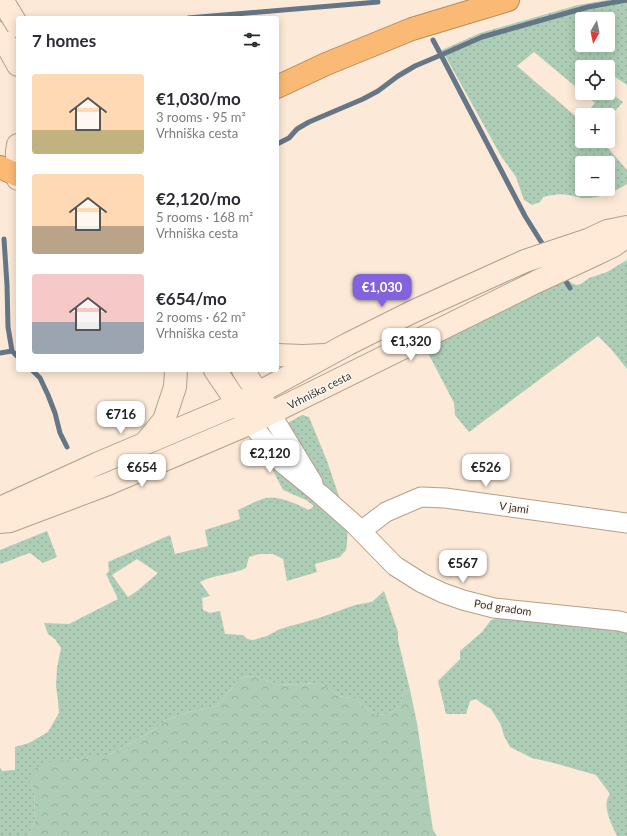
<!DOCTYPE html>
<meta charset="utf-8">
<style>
:root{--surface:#fff;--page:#f7f7f7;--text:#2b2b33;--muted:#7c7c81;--accent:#8262dd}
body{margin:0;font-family:Lato,sans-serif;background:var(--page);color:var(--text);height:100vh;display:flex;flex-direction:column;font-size:15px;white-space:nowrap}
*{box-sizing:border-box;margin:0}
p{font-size:13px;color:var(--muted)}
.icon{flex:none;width:22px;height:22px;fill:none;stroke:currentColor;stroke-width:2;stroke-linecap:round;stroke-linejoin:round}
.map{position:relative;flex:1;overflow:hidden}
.panel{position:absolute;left:16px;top:16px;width:263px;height:356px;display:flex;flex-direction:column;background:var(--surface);border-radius:4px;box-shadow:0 2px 10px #0003}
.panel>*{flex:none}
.needle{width:26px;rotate:189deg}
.controls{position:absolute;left:575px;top:12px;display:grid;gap:8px}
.controls a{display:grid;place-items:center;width:40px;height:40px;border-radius:4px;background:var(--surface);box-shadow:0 2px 10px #0003;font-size:20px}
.price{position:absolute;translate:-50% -34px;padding:0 9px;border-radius:8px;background:#fff;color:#222;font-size:13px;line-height:26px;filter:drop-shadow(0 1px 2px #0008)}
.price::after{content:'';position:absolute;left:50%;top:24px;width:12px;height:9px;margin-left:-6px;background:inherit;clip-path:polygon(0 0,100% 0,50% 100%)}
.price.selected{background:var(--accent);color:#fff}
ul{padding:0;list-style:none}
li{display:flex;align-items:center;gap:12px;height:100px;padding:0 16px}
li span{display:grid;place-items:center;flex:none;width:112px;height:80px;border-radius:4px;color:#555}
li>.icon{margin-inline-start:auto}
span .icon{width:48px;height:48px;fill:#fffc;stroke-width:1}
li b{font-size:17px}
h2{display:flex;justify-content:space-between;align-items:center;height:48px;padding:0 16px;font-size:17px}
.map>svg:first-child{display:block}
.grass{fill:url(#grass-dots);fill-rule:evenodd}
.forest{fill:url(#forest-crowns)}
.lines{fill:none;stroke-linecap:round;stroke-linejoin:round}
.stream{stroke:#657686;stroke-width:5}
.minor-casing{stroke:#b59f89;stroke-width:21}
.secondary-casing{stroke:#b59f89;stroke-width:24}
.motorway-casing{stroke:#b78a5a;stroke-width:24}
.minor{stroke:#fff;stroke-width:19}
.secondary{stroke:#feead6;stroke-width:22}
.motorway{stroke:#faba75;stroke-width:22}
.secondary-bridge-casing{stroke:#b59f89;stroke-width:24;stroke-linecap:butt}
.secondary-bridge{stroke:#feead6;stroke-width:22}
.labels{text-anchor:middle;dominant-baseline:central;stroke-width:3;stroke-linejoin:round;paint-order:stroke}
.street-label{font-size:11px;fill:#3a3128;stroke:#fef9f4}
</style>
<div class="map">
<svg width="627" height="836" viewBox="0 0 627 836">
<defs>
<pattern id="grass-dots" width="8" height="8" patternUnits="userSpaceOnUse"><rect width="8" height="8" fill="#adcdb6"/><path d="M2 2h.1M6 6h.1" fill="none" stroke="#96b09c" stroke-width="1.8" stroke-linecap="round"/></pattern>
<pattern id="forest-crowns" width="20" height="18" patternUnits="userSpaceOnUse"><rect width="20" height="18" fill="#adcdb6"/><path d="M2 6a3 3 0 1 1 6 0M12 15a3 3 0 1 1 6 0" fill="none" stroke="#96b09c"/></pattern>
</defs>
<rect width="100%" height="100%" fill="#fce9d7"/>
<!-- grass -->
<path class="grass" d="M607,0H627V85L608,72V67H582V92L534,52L517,66L580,120L582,118V141H602L627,170V184C615,192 598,199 583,198C578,198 573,195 568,195C560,193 551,195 543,197L540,202L532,205L524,200L516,177L501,156L442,50L480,33L578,5ZM582,19H608V45H582ZM582,163H608V189H582Z
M608,91L623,102L608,119V115H585L595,103L583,93H608Z
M627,260V369L611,349L598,336L469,432L455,415L454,403L426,349L566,277L570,282L576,285L581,284L589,278L607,272Z
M302,415L309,417L327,461L348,523L347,543L346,550L340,557L315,564L317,572L287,581L283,559L273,554H259L249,557L246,568C232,575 214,574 200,582L210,596L202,598L203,610L210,613L220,611L225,634L243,635L247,639L253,640L267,636L280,629L319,618L355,605L372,602L384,591L398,632V640L410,690L403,692L401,706L389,714L376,715L369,711L356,699L339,696L331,690L319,683L279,685L260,678L250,676L238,679L232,688L222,701L216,706L189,712L166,720L155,729L105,757H90L73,760L30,781L34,790L35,822L28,836H0V767L2,771L15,770V747L29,743L48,732L59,713L58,700L56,686L57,668L61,648L55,639L48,634L44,623L69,624L118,599L106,574L109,571L108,562L170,535L175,554L208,546L205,530L240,519L238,510C245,507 259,499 267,498C282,496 296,504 309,510L314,506L306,500L283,490L257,440ZM137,559L158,573L137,591L128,597L112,575Z
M47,531L54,549L57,557L43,563L30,553C20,556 10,561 0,564V550Z
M505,616L627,628V836H617C612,825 601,805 610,794L596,775L554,763L532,758L510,747L504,736L501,725L491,709L484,705L476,699L470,701L466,714H446L438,681L460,659V651L482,632L491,620Z"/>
<!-- forest -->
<path class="forest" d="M250,676L260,678L279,685L319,683L331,690L339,696L356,699L369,711L376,715L389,714L401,706L403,692L410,690L417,723L433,830L437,836H28L35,822L34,790L30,781L34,769L44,763L54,761L73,760L90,757H105L155,729L166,720L189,712L216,706L222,701L232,688L238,679Z"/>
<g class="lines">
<!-- stream -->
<path class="stream" d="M188,18L378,2
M433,40L441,55L482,37L588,7L627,0
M277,144L289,138L297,129L309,122L363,99L378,91L398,76L415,66L441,55L525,216L545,248
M4,239L7,285L8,327L12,351L18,357
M562,275L570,288
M0,353L12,351
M32,370L40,378L48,395L55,413L60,433L67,447"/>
<!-- minor casing -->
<g class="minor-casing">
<path id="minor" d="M271,414L313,483
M251,423L282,463L320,494L353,523L395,566L422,583L443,593L463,600L494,608L619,621L627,623
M361,531L386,512L421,497L445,498L627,523"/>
</g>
<!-- secondary casing -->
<g class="secondary-casing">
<path id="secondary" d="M0,33L18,65
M18,145L17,151V175L18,179
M277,355L303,356L325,355
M215,370L247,417
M243,370L266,406
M146,442L164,420L175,387L176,370
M0,508L99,463L238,404L348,344L412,312L525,261L588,240L607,231L627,227
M0,522L10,521L108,484L251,423L536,282L594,255L613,246L627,236"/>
</g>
<!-- motorway casing -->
<g class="motorway-casing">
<path id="motorway" d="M277,87L326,64L412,29L508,0
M0,167L17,175"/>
</g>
<!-- minor -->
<use href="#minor" class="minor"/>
<!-- secondary -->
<use href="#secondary" class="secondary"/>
<!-- motorway -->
<use href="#motorway" class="motorway"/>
<!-- secondary-bridge casing -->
<g class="secondary-bridge-casing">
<path id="secondary-bridge" d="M2,0L18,26"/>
</g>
<!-- secondary-bridge -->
<use href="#secondary-bridge" class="secondary-bridge"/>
</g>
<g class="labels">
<!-- street labels -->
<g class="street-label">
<text transform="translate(319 390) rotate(-27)">Vrhniška cesta</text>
<text transform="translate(514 507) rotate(8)">V jami</text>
<text transform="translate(503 607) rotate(9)">Pod gradom</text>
</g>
</g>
</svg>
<div class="controls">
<a><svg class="needle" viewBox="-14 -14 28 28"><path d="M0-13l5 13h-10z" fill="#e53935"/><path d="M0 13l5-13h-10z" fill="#7c7c81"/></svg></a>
<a><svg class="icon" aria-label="locate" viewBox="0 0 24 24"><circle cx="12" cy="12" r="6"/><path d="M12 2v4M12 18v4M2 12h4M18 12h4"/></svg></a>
<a>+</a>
<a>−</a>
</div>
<b class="price selected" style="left:382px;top:308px">€1,030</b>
<b class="price" style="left:411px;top:362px">€1,320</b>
<b class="price" style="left:121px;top:435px">€716</b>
<b class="price" style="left:270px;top:474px">€2,120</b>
<b class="price" style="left:142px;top:488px">€654</b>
<b class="price" style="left:486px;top:488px">€526</b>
<b class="price" style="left:463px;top:584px">€567</b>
<section class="panel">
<h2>7 homes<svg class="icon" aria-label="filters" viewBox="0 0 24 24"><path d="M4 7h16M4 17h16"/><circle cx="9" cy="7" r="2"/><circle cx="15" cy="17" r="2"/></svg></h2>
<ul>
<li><span style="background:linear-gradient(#ffd9b3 70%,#c2b280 0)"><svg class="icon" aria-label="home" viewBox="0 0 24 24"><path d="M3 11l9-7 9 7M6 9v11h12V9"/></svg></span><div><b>€1,030/mo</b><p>3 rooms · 95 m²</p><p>Vrhniška cesta</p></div></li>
<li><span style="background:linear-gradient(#ffd9b3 65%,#b9a48a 0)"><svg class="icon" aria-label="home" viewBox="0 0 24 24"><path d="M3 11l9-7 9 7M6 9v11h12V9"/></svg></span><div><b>€2,120/mo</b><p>5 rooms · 168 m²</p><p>Vrhniška cesta</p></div></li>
<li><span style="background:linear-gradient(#f6c9c9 60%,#9aa5b1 0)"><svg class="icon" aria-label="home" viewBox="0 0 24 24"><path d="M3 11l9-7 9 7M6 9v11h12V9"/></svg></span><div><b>€654/mo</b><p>2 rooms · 62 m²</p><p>Vrhniška cesta</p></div></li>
</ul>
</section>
</div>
